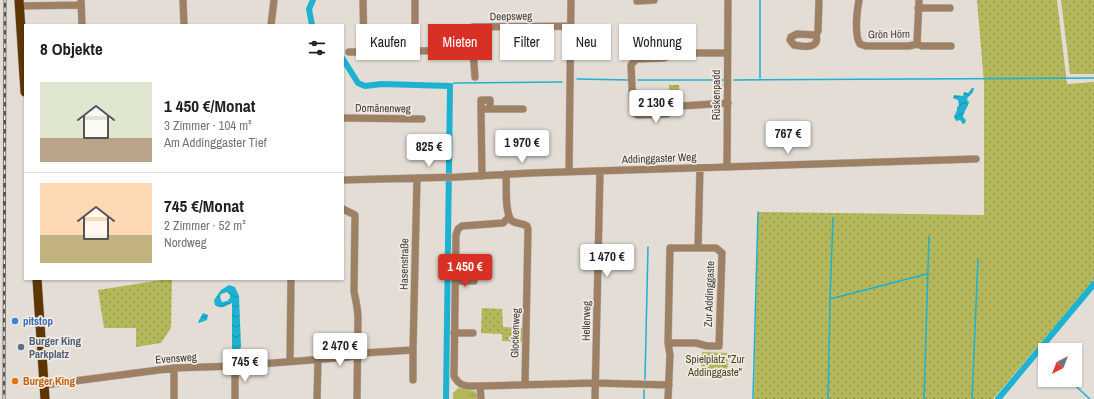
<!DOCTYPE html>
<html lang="de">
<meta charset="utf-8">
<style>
:root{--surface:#fff;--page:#f6f6f6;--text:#202124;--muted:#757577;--line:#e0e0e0;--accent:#d93025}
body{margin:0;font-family:"Archivo Narrow",sans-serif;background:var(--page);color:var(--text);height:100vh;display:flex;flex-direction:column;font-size:15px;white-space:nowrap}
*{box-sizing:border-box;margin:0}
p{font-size:13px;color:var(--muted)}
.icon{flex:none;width:22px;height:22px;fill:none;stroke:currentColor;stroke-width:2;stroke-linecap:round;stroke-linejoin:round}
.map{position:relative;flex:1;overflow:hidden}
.sheet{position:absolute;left:24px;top:24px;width:320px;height:256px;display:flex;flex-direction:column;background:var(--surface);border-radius:0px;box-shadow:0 1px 3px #0004}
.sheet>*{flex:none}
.top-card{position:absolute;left:356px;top:24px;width:380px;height:36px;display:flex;gap:8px}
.needle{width:26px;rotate:222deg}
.controls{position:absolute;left:1038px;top:343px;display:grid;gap:8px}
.controls a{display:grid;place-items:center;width:44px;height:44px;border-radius:0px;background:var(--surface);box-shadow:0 1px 3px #0004;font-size:20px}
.price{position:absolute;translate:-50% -34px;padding:0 9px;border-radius:4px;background:#fff;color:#222;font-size:13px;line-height:26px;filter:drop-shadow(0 1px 2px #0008)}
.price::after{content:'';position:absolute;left:50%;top:24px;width:12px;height:9px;margin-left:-6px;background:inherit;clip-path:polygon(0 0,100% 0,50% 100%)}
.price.current{background:var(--accent);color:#fff}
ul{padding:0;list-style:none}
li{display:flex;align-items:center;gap:12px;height:100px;padding:0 16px}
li+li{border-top:1px solid var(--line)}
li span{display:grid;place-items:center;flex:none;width:112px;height:80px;border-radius:0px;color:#555}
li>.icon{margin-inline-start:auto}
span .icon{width:48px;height:48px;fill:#fffc;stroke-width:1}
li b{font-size:17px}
h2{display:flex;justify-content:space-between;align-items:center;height:48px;padding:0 16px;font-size:17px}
.chip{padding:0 14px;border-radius:0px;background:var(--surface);box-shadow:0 1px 3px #0004;font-size:14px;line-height:36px}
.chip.current{background:var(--accent);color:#fff}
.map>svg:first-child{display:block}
.grass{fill:url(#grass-dots)}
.park{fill:url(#park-tufts)}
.water{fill:url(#water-waves);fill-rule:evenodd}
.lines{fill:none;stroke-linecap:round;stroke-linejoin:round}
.stream{stroke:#1db2d1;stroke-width:1.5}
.canal{stroke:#1db2d1;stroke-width:6}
.minor-casing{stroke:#bfbab4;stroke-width:8}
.major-casing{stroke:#bfbab4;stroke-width:10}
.minor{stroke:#9e8064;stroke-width:7}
.major{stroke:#5e3601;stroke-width:9}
.rail-casing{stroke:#585552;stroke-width:3}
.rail{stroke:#f0eae3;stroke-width:1.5;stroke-dasharray:4.5;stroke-linecap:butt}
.shop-dot{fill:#3f7fe0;stroke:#f0eae3;stroke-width:1.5}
.service-dot{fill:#5c6f8a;stroke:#f0eae3;stroke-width:1.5}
.food-dot{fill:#e8710a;stroke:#f0eae3;stroke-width:1.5}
.labels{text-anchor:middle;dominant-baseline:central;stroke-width:3.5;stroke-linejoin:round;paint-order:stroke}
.street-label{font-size:11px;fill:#3f3d3a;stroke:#f0eae3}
.shop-label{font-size:11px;font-weight:bold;fill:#366cbe;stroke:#f0eae3;text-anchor:start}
.service-label{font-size:11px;font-weight:bold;fill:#4e5e75;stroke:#f0eae3;text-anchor:start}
.park-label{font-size:11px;fill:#46471f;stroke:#f0eae3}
.food-label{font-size:11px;font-weight:bold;fill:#c56008;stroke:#f0eae3;text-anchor:start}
</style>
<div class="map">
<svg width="1094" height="399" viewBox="0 0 1094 399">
<defs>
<pattern id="grass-dots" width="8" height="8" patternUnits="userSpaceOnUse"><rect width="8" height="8" fill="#b4b85a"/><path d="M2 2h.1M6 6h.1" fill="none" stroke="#94974b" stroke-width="1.8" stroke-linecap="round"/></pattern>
<pattern id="park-tufts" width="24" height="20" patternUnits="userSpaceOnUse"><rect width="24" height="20" fill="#b4b85a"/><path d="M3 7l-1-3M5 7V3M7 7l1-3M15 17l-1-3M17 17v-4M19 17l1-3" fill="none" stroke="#94974b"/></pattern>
<pattern id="water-waves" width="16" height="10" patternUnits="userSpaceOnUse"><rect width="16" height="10" fill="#1db2d1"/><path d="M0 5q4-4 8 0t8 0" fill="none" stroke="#1b92ab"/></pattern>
</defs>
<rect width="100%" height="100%" fill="#e3ddd6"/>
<!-- grass -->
<path class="grass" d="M977,0H1057L1067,84L1094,82V280L993,399H754L758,212L984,215V83Z
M1061,0H1094V74H1070Z
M168,279H172L171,328L161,343L136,347V328H104L98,290Z
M482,308L502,309L503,327L524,328V342L502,341V334L481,333Z"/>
<!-- park -->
<path class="park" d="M669,85H679L680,101L669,102Z
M702,352L728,353L727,377L701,376Z
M458,388L475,391L477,394V399H453V393Z"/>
<!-- water -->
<path class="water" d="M972,88H974C974,92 971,95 968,97L967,100L969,102C968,107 964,111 963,117L966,120L965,123L963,124L960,120L956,121L954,117L957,110V107L959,106L958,100L953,98L954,95L963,96L964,92L968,93Z
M229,285L235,287L239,296L241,347L238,352H234L232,351V303C227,305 222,310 215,305L214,300L221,290ZM227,292L230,295V298L227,301L222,302L220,297L221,294Z
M203,313L208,315L207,320L199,323L198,322Z"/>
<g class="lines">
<!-- stream -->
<path class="stream" d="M760,78V0
M577,79L629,80
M638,80H724
M734,80L1094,78
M450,86L454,83L562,82
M830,299L833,218
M1037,352L1045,359
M645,379L648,247
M1069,380L1090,399
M644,399V390
M753,399L758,212
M828,399L830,299L927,274
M924,399L929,236
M972,399L978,259"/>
<!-- canal -->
<path class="canal" d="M312,25L309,9L313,0
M343,59L358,83L365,86L382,84L450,86L446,399
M998,399L1094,284"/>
<!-- minor casing -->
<g class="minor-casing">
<path id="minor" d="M81,0L82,25
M183,0L184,25
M415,0V51
M859,0C857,10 854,35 860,44L866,46H909L917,44L919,0
M637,1L654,0
M19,6L81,5
M918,8H950
M271,25L274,0
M816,35L797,34L791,37L790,40L794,45C804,47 820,49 816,35L818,31L819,0
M917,44L922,46H951
M473,50L475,77
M349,52H364L363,0
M364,52L473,50V27L571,26
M727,53H678L664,58L636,59L631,65L633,109L634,113L638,115L667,114L681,106L728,103
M481,109V100H490V109
M343,118L422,119
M727,166L728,0
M569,172L571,0
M506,174C507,186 504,213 512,221C517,224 522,223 527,226L528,229L525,385
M482,176L481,109H523
M343,180L457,177L531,173L976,159
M343,209L355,215V218L354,291L357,307L358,316L357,399
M509,217L503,223L462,226L458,229L456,235L454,376C460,388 468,386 480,386L595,383L669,385
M455,281H474
M454,333H473
M668,343L670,248H698
M290,361L291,279
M235,366V399
M413,380V350L417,178
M44,385L174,368L235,366L349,357L363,353L413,350
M480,386L481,399
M174,399V368
M317,399L318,360
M595,399L600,172
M668,399L670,355L668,343H696L707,346H719L722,253L716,248H698L700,168"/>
</g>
<!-- major casing -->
<g class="major-casing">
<path id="major" d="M19,0L25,92
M37,279L45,399"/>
</g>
<!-- minor -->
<use href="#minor" class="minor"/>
<!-- major -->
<use href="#major" class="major"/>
<!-- rail casing -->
<g class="rail-casing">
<path id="rail" d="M4,399L5,0"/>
</g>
<!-- rail -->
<use href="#rail" class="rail"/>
</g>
<!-- markers -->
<circle class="shop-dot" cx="15" cy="321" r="4"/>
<circle class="service-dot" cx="21" cy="347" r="4"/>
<circle class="food-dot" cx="15" cy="381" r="4"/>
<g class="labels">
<!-- street labels -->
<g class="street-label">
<text transform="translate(511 16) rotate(-1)">Deepsweg</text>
<text transform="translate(889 34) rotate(-1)">Grön Hörn</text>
<text transform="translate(716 95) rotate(-90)">Rüskenpadd</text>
<text transform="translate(383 108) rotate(1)">Domänenweg</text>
<text transform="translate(659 158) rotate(-2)">Addinggaster Weg</text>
<text transform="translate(404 264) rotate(-89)">Hasenstraße</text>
<text transform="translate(709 294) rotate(-88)">Zur Addinggaste</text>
<text transform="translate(586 321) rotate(-89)">Hellerweg</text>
<text transform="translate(515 333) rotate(-88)">Glockenweg</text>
<text transform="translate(176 358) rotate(-4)">Evensweg</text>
</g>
<!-- shop labels -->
<g class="shop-label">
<text x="23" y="321">pitstop</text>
</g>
<!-- service labels -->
<g class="service-label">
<text x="29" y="341">Burger King<tspan x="29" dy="13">Parkplatz</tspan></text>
</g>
<!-- park labels -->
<g class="park-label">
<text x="715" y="359">Spielplatz "Zur<tspan x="715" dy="13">Addinggaste"</tspan></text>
</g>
<!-- food labels -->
<g class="food-label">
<text x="23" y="381">Burger King</text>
</g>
</g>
</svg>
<div class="controls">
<a><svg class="needle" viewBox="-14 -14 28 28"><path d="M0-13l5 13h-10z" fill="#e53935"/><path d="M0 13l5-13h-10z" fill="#757577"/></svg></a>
</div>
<b class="price" style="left:656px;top:124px">2 130 €</b>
<b class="price" style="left:788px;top:155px">767 €</b>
<b class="price" style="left:522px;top:164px">1 970 €</b>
<b class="price" style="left:429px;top:168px">825 €</b>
<b class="price" style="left:607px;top:278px">1 470 €</b>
<b class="price current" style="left:465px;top:288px">1 450 €</b>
<b class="price" style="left:340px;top:367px">2 470 €</b>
<b class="price" style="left:245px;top:383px">745 €</b>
<div class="top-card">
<a class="chip">Kaufen</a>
<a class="chip current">Mieten</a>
<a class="chip">Filter</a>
<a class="chip">Neu</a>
<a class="chip">Wohnung</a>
</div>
<section class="sheet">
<h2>8 Objekte<svg class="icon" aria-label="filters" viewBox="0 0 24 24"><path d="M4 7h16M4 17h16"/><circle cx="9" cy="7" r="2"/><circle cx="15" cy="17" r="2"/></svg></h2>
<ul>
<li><span style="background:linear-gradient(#dfe7d0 70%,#b9a48a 0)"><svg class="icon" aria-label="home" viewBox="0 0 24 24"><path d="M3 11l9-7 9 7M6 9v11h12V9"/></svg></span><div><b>1 450 €/Monat</b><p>3 Zimmer · 104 m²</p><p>Am Addinggaster Tief</p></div></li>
<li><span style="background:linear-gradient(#ffd9b3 65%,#c2b280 0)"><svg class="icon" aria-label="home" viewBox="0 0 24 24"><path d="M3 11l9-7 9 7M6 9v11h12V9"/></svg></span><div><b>745 €/Monat</b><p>2 Zimmer · 52 m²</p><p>Nordweg</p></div></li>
</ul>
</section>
</div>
